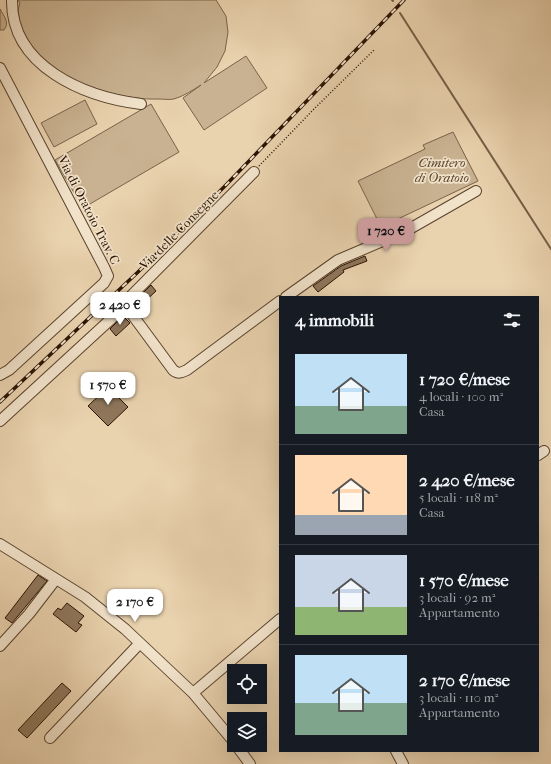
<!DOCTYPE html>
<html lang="it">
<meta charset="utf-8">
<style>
:root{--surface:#171b24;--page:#242831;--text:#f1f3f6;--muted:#9ea1a6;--line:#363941;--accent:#c59692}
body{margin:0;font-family:"IM FELL French Canon",serif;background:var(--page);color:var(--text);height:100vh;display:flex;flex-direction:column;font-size:15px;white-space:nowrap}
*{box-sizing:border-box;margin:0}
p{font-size:13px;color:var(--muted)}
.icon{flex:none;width:22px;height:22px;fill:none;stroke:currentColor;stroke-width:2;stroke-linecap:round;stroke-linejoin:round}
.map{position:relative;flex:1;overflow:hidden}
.panel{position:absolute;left:279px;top:296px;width:260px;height:456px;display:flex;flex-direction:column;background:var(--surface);border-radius:0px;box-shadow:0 4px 16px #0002}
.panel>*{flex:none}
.fabs{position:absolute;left:227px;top:664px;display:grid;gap:8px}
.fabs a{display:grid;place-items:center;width:40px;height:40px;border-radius:0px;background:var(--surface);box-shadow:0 4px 16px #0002;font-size:20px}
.price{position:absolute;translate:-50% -34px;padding:0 9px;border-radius:8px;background:#fff;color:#222;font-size:13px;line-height:26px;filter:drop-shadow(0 1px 2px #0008)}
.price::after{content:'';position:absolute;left:50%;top:24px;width:12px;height:9px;margin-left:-6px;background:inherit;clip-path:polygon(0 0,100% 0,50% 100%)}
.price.active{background:var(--accent);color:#111}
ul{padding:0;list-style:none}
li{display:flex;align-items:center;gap:12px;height:100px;padding:0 16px}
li+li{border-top:1px solid var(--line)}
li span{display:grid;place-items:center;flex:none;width:112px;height:80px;border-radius:0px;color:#555}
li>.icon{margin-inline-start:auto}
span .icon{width:48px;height:48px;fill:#fffc;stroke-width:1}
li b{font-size:17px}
h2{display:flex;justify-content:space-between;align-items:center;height:48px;padding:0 16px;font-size:17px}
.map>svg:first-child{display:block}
.green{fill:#c9b291;stroke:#7a624a}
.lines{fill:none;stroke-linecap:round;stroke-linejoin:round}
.stream{stroke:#765f46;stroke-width:2}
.building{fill:#8e765b;stroke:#2b1302}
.minor-casing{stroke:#5a432d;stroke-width:12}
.path{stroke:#2b1302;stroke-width:1.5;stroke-dasharray:1 2;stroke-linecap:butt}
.minor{stroke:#f1e2ca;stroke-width:10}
.rail-casing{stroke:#2b1302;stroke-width:3.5}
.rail{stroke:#f1e2ca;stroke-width:2;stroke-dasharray:6;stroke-linecap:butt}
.labels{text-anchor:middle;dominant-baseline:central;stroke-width:3.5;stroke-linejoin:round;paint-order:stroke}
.park-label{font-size:13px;font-style:italic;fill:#5a432d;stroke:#f1e2ca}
.street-label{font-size:13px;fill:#2b1302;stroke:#f1e2ca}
</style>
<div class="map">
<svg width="551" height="764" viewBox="0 0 551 764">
<rect width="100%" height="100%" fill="#e9d2ae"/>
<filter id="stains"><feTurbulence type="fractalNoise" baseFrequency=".005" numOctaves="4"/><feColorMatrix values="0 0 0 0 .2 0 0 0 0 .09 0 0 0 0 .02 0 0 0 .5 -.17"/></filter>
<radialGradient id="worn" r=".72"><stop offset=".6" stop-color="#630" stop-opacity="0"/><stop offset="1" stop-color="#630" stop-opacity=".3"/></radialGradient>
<!-- green -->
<path class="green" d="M16,0H216L226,16L228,32L225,51L217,67L204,83L246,56L267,88L204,130L183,98L201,85C193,90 184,96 174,99C169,100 163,99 159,99C125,100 94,90 65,75C56,70 46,65 39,57C30,49 18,27 18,14C18,10 19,6 20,2Z
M0,9C4,16 10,23 4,30H0Z
M85,100L97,124L54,147L41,123Z
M151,104L179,152L83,208L55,160Z
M453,132L478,181L381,227L358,181L425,149L423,145Z"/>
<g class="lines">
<!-- stream -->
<path class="stream" d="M392,0L393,1
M400,13L551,249"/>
</g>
<!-- building -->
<path class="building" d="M365,256L367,261L343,270L344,272L318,292L313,286L341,266Z
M151,285L156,291L140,306L135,301Z
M123,316L130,323L116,336L110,329Z
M108,387L128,407L108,426L88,406Z
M38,575L47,581L12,623L5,618Z
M67,603L84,616L78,623L82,625L76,632L53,614L58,608L61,610Z
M62,683L71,691L27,738L18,730Z"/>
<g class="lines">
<!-- minor casing -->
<g class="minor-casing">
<path id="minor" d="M12,0C11,67 85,97 141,104
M0,68L104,267L108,276L104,283L9,370L0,375
M286,297L338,260L406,231L476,191
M127,308L128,299L254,172
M0,421L123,308H127L131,313L173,370C178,374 181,373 187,370L280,301
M538,455L544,451
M0,544L85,597L125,629L193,693L234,742
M0,646L29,614L56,579
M193,693L280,619
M50,738L140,643
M236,745L250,764
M396,751L403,764"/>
</g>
<!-- path -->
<path class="path" d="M259,166L313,110L374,50"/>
<!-- minor -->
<use href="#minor" class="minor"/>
<!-- rail casing -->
<g class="rail-casing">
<path id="rail" d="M0,402L138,272L224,187L404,0"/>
</g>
<!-- rail -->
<use href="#rail" class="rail"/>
</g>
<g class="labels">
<!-- park labels -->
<g class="park-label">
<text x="442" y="162">Cimitero<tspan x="442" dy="15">di Oratoio</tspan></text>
</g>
<!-- street labels -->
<g class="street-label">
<text transform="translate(89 210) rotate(63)">Via di Oratoio Trav. C</text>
<text transform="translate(179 230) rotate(-45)">Via delle Consegne</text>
</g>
</g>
<rect width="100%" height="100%" filter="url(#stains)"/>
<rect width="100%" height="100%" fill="url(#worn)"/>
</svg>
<div class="fabs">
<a><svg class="icon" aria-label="locate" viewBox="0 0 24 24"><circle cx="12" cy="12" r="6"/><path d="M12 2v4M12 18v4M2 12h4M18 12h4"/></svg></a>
<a><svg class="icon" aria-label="layers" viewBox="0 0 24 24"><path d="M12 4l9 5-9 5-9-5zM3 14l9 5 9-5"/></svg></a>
</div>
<b class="price active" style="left:386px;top:252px">1 720 €</b>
<b class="price" style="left:120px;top:326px">2 420 €</b>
<b class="price" style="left:108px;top:406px">1 570 €</b>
<b class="price" style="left:135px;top:623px">2 170 €</b>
<section class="panel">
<h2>4 immobili<svg class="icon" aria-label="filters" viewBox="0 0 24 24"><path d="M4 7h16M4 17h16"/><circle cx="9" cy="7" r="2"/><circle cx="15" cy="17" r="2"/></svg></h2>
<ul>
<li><span style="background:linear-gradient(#bfe0f5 65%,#7fa58c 0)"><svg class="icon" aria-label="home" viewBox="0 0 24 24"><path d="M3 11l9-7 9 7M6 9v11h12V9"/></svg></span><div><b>1 720 €/mese</b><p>4 locali · 100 m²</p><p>Casa</p></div></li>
<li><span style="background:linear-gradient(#ffd9b3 75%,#9aa5b1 0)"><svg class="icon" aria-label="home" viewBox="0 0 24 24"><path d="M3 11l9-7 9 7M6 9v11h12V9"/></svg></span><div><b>2 420 €/mese</b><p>5 locali · 118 m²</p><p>Casa</p></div></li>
<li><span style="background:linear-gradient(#c9d6e8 65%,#8fb573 0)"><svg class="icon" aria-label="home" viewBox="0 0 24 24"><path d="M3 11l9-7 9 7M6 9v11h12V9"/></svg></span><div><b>1 570 €/mese</b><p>3 locali · 92 m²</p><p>Appartamento</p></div></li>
<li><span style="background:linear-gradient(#bfe0f5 60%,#7fa58c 0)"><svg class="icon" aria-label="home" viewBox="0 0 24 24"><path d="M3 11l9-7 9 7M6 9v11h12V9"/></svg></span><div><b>2 170 €/mese</b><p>3 locali · 110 m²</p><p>Appartamento</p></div></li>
</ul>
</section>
</div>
